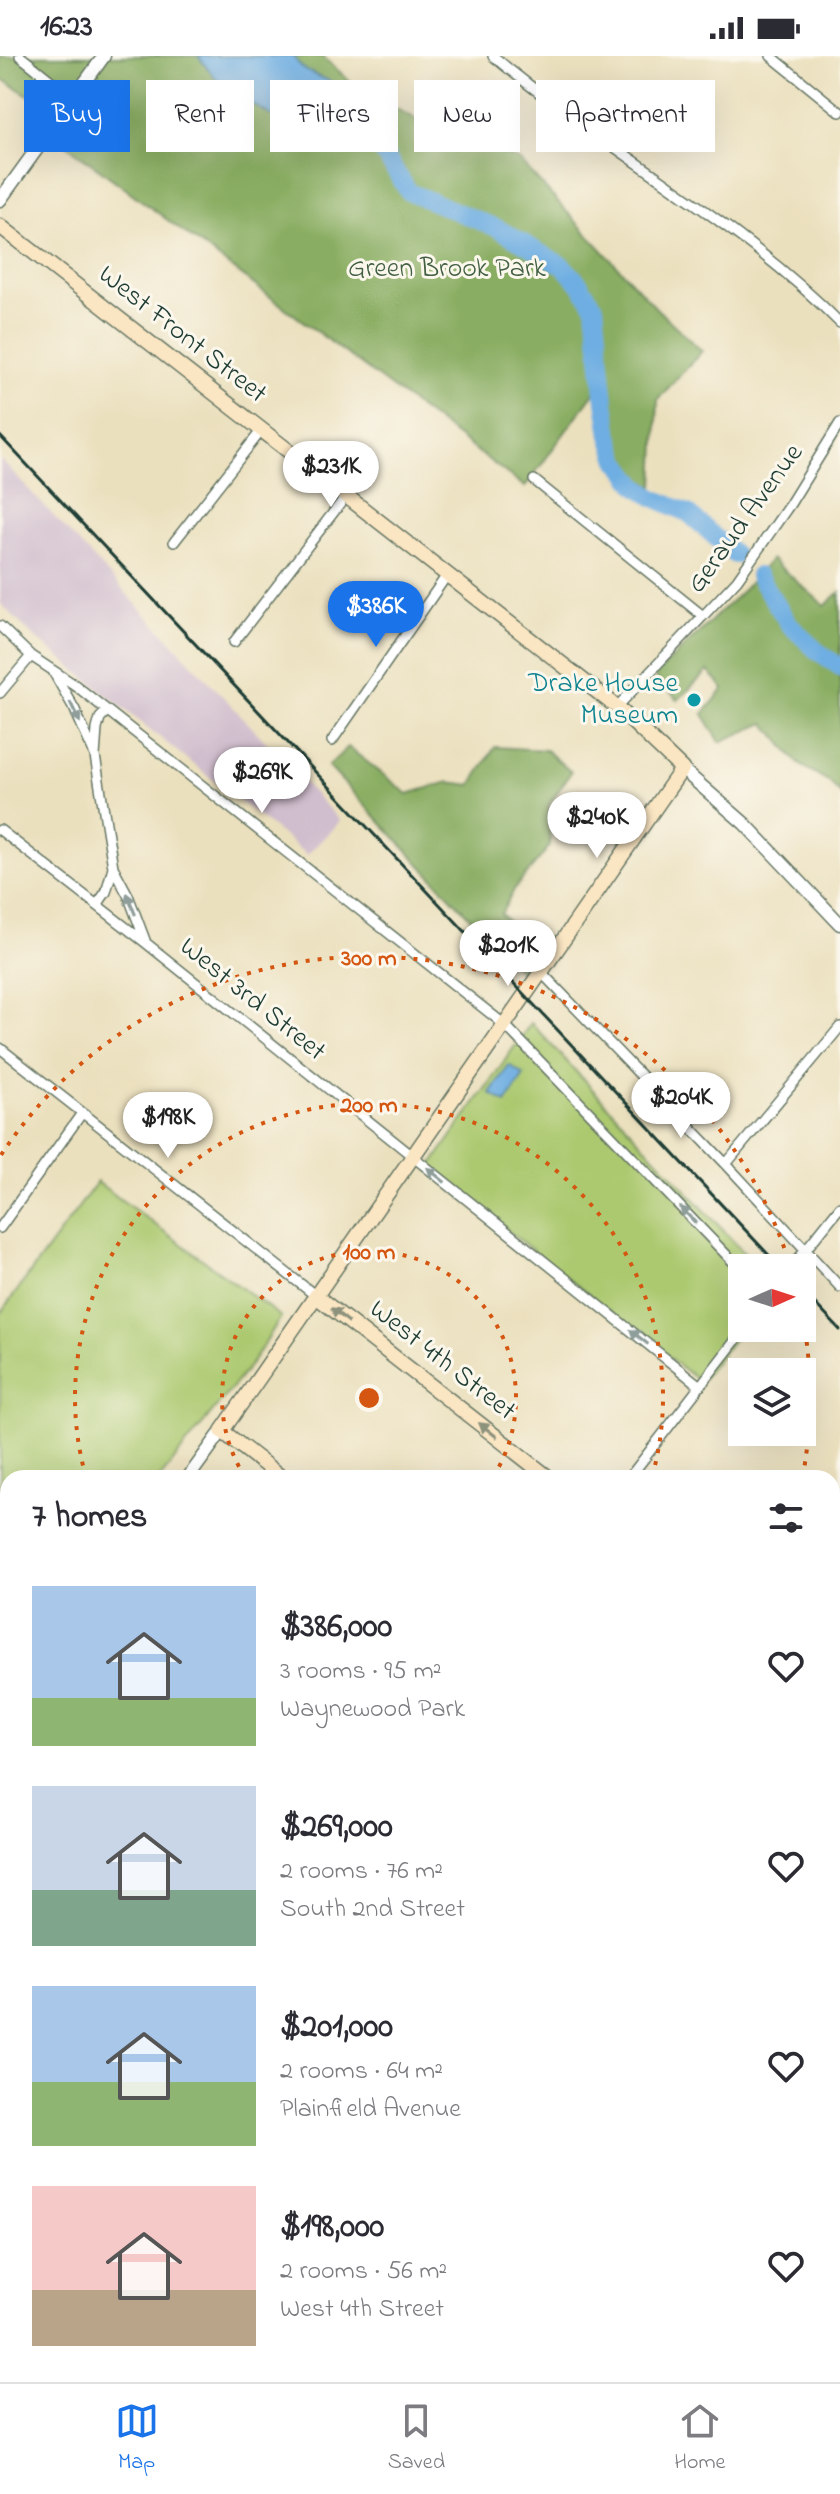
<!DOCTYPE html>
<meta charset="utf-8">
<style>
:root{--surface:#fff;--page:#f7f7f7;--text:#2b2b33;--muted:#7c7c81;--line:#e1e1e2;--accent:#1a73e8}
body{margin:0;font-family:"Indie Flower",sans-serif;background:var(--page);color:var(--text);height:100vh;display:flex;flex-direction:column;font-size:30px;white-space:nowrap}
*{box-sizing:border-box;margin:0}
p{font-size:26px;color:var(--muted)}
.icon{flex:none;width:44px;height:44px;fill:none;stroke:currentColor;stroke-width:2;stroke-linecap:round;stroke-linejoin:round}
.map{position:relative;flex:1;overflow:hidden}
.details{position:absolute;left:0px;top:1414px;width:840px;height:912px;display:flex;flex-direction:column;background:var(--surface);border-radius:24px 24px 0 0;box-shadow:0 8px 32px #0002}
.details>*{flex:none}
.guide{position:absolute;left:24px;top:24px;width:792px;height:72px;display:flex;gap:16px}
.needle{width:52px;rotate:87deg}
.tools{position:absolute;left:728px;top:1198px;display:grid;gap:16px}
.tools a{display:grid;place-items:center;width:88px;height:88px;border-radius:0px;background:var(--surface);box-shadow:0 8px 32px #0002;font-size:40px}
.price{position:absolute;translate:-50% -68px;padding:0 18px;border-radius:28px;background:#fff;color:#222;font-size:26px;line-height:52px;filter:drop-shadow(0 2px 4px #0008)}
.price::after{content:'';position:absolute;left:50%;top:48px;width:24px;height:18px;margin-left:-12px;background:inherit;clip-path:polygon(0 0,100% 0,50% 100%)}
.price.selected{background:var(--accent);color:#fff}
ul{padding:0;list-style:none}
li{display:flex;align-items:center;gap:24px;height:200px;padding:0 32px}
li span{display:grid;place-items:center;flex:none;width:224px;height:160px;border-radius:0px;color:#555}
li>.icon{margin-inline-start:auto}
span .icon{width:96px;height:96px;fill:#fffc;stroke-width:1}
li b{font-size:34px}
h2{display:flex;justify-content:space-between;align-items:center;height:96px;padding:0 32px;font-size:34px}
.tag{padding:0 28px;border-radius:0px;background:var(--surface);box-shadow:0 8px 32px #0002;font-size:28px;line-height:72px}
.tag.selected{background:var(--accent);color:#fff}
.status{display:flex;justify-content:space-between;align-items:center;height:56px;padding:0 40px;background:var(--surface);direction:ltr}
.status svg{height:22px;fill:currentColor}
.tab-bar{display:flex;justify-content:space-around;align-items:center;height:112px;border-top:2px solid var(--line);background:var(--surface);font-size:22px;color:var(--muted)}
.tab-bar a{display:grid;justify-items:center;gap:4px}
.tab-bar .selected{color:var(--accent)}
.map>svg:first-child{display:block}
.industrial{fill:#d0bdcd}
.green{fill:#acc96f;stroke:#668352;stroke-width:2}
.forest{fill:#89ad62;stroke:#54754b;stroke-width:2}
.water{fill:#6eaee2;stroke:#46768b;stroke-width:2}
.lines{fill:none;stroke-linecap:round;stroke-linejoin:round}
.river{stroke:#6eaee2;stroke-width:18}
.minor-casing{stroke:#667664;stroke-width:12}
.tertiary-casing{stroke:#667664;stroke-width:15}
.secondary-casing{stroke:#667664;stroke-width:17}
.minor{stroke:#fff;stroke-width:9}
.tertiary{stroke:#fff;stroke-width:12}
.secondary{stroke:#fbe6c3;stroke-width:14}
.rail{stroke:#1f3d34;stroke-width:3}
.oneway{fill:#8f9e9a}
.oneway2{fill:#8d927c}
.ring{fill:none;stroke:#d45610;stroke-width:4;stroke-dasharray:4 8}
.culture-dot{fill:#0f9aa8;stroke:#fbf7ec;stroke-width:3}
.labels{text-anchor:middle;dominant-baseline:central;stroke-width:6;stroke-linejoin:round;paint-order:stroke}
.park-label{font-size:28px;fill:#426043;stroke:#fbf7ec}
.street-label{font-size:28px;fill:#1f3d34;stroke:#fbf7ec}
.culture-label{font-size:28px;fill:#0d838f;stroke:#fbf7ec;text-anchor:end}
.centre{fill:#d45610;stroke:#fbf7ec;stroke-width:4}
.ring-label{font-size:24px;text-anchor:middle;font-weight:bold;fill:#d45610;stroke:#fbf7ec;stroke-width:6;stroke-linejoin:round;paint-order:stroke}
</style>
<div class="status"><b>16:23</b><svg viewBox="0 0 49 12"><path d="M0 12V9h3v3zM5 12V6h3v6zM10 12V3h3v9zM15 12V0h3v12zM26 1h20v11H26zM47 4h2v5h-2z"/></svg></div>
<div class="map">
<svg width="840" height="2326" viewBox="0 0 840 2326">
<rect width="100%" height="100%" fill="#fbf7ec"/>
<filter id="ink" filterUnits="userSpaceOnUse"><feTurbulence type="fractalNoise" baseFrequency=".0125" numOctaves="2"/><feDisplacementMap in="SourceGraphic" scale="16" xChannelSelector="R" yChannelSelector="G"/><feConvolveMatrix kernelMatrix="1 2 1 2 8 2 1 2 1" color-interpolation-filters="sRGB"/></filter>
<filter id="wash" filterUnits="userSpaceOnUse"><feTurbulence type="fractalNoise" baseFrequency=".006" numOctaves="4" result="noise"/><feDisplacementMap in="SourceGraphic" scale="32" xChannelSelector="R" yChannelSelector="G"/><feGaussianBlur stdDeviation="1.8" result="paint"/><feColorMatrix in="noise" values="0 0 0 0 0 0 0 0 0 0 0 0 0 0 0 0 0 1.4 0 .05"/><feComposite in="paint" operator="in"/></filter>
<g filter="url(#wash)">
<rect width="100%" height="100%" fill="#ebe0be"/>
<!-- industrial -->
<path class="industrial" d="M0,403L340,765L307,799L33,580L0,547Z"/>
<!-- green -->
<path class="green" d="M531,967L758,1212H742V1272L700,1326L429,1113Z
M97,1126L281,1261L254,1304L160,1422H8V1500L0,1494V1258Z"/>
<!-- forest -->
<path class="forest" d="M0,0H322L363,37L456,82L519,104L657,253L702,295L658,343L654,431L628,416L601,327L525,431L47,74L58,57L0,22Z
M771,503L825,550L840,536V737L828,725L799,708L765,667L720,686L703,658L724,633L708,615L678,644L654,620L744,533Z
M348,691L408,738L449,726L471,729L495,691L546,694L571,716L549,749L550,790L515,832L501,858L539,899L521,916L328,710Z
M159,2318H210L217,2326H163Z"/>
<!-- water -->
<path class="water" d="M198,0H294C304,26 340,17 351,46C356,61 352,68 342,79L323,82L304,79L245,44L215,22Z
M509,1009L524,1019L506,1047L490,1037Z"/>
<g class="lines">
<!-- river -->
<path class="river" d="M335,44L358,58L409,136L499,173L563,210L579,227L595,251L605,346L610,380L618,404L637,430L654,442L688,457L735,499
M758,520L789,568L816,594L840,611"/>
</g>
</g>
<g filter="url(#ink)">
<g class="lines">
<!-- minor casing -->
<g class="minor-casing">
<path id="minor" d="M20,0L74,43
M493,0C605,94 737,163 840,267
M771,0L840,56
M534,424L703,560
M174,486L261,375
M0,570L31,600L75,629L505,969L742,1215
M234,586L346,440
M54,617L75,654L94,697
M0,637L31,600
M617,651L737,524L790,448L840,367
M107,655L100,662L97,673L95,700L113,811L128,839L145,884
M332,685L447,519
M0,774L146,887L700,1330
M97,849L106,836L113,811
M542,917L726,1108L840,1231
M0,992L316,1240
M726,1108L840,971
M0,1172L82,1057
M791,1212L840,1151
M629,1422L745,1272
M832,1599L840,1588
M832,1805L840,1794
M0,1951L8,1957
M832,2057L840,2064
M832,2092L840,2082
M0,2248L8,2246
M455,2318L465,2326
M423,2326L430,2318
M645,2326L652,2318"/>
</g>
<!-- tertiary casing -->
<g class="tertiary-casing">
<path id="tertiary" d="M0,144L104,0
M682,713L745,768L840,868
M188,1422L222,1375
M0,1626L8,1635
M0,1692L8,1681
M832,2297L840,2304"/>
</g>
<!-- secondary casing -->
<g class="secondary-casing">
<path id="secondary" d="M0,170L617,651L682,713L222,1375L282,1422
M316,1240L549,1422
M832,1648L840,1654
M832,1855L840,1862"/>
</g>
<!-- minor -->
<use href="#minor" class="minor"/>
<!-- tertiary -->
<use href="#tertiary" class="tertiary"/>
<!-- secondary -->
<use href="#secondary" class="secondary"/>
<!-- rail -->
<path class="rail" d="M0,380L781,1212
M802,1234L840,1274"/>
</g>
<!-- one-way arrows -->
<defs><path id="oneway-solid" d="M-6-.8H1V-3.2L6.5 0L1 3.2V.8H-6Z" transform="scale(2)"/></defs>
<g class="oneway">
<use href="#oneway-solid" transform="translate(75 656) rotate(64)"/>
<use href="#oneway-solid" transform="translate(131 848) rotate(-112)"/>
<use href="#oneway-solid" transform="translate(436 1119) rotate(-141)"/>
<use href="#oneway-solid" transform="translate(688 1159) rotate(-134)"/>
<use href="#oneway-solid" transform="translate(639 1281) rotate(-141)"/>
</g>
<g class="oneway2">
<use href="#oneway-solid" transform="translate(340 1259) rotate(-142)"/>
<use href="#oneway-solid" transform="translate(488 1374) rotate(-142)"/>
</g>
</g>
<!-- distance rings -->
<g class="ring">
<path d="M245 1421A147 147 0 1 1 493 1421"/>
<path d="M86 1421A294 294 0 1 1 652 1421"/>
<path d="M1 1099A441 441 0 0 1 790 1209M803 1262A441 441 0 0 1 803 1419"/>
</g>
<!-- markers -->
<circle class="culture-dot" cx="694" cy="644" r="8"/>
<g class="labels">
<!-- park labels -->
<g class="park-label">
<text x="447" y="213">Green Brook Park</text>
</g>
<!-- street labels -->
<g class="street-label">
<text transform="translate(182 279) rotate(38)">West Front Street</text>
<text transform="translate(746 463) rotate(-54)">Geraud Avenue</text>
<text transform="translate(252 944) rotate(39)">West 3rd Street</text>
<text transform="translate(442 1305) rotate(38)">West 4th Street</text>
</g>
<!-- culture labels -->
<g class="culture-label">
<text x="678" y="628">Drake House<tspan x="678" dy="32">Museum</tspan></text>
</g>
</g>
<circle cx="369" cy="1342" r="12" class="centre"/>
<g class="ring-label">
<text x="369" y="909">300 m</text>
<text x="369" y="1056">200 m</text>
<text x="369" y="1203">100 m</text>
</g>
</svg>
<div class="tools">
<a><svg class="needle" viewBox="-14 -14 28 28"><path d="M0-13l5 13h-10z" fill="#e53935"/><path d="M0 13l5-13h-10z" fill="#7c7c81"/></svg></a>
<a><svg class="icon" aria-label="layers" viewBox="0 0 24 24"><path d="M12 4l9 5-9 5-9-5zM3 14l9 5 9-5"/></svg></a>
</div>
<b class="price" style="left:331px;top:453px">$231K</b>
<b class="price selected" style="left:376px;top:593px">$386K</b>
<b class="price" style="left:262px;top:759px">$269K</b>
<b class="price" style="left:597px;top:804px">$240K</b>
<b class="price" style="left:508px;top:932px">$201K</b>
<b class="price" style="left:681px;top:1084px">$204K</b>
<b class="price" style="left:168px;top:1104px">$198K</b>
<div class="guide">
<a class="tag selected">Buy</a>
<a class="tag">Rent</a>
<a class="tag">Filters</a>
<a class="tag">New</a>
<a class="tag">Apartment</a>
</div>
<section class="details">
<h2>7 homes<svg class="icon" aria-label="filters" viewBox="0 0 24 24"><path d="M4 7h16M4 17h16"/><circle cx="9" cy="7" r="2"/><circle cx="15" cy="17" r="2"/></svg></h2>
<ul>
<li><span style="background:linear-gradient(#a9c7e8 70%,#8fb573 0)"><svg class="icon" aria-label="home" viewBox="0 0 24 24"><path d="M3 11l9-7 9 7M6 9v11h12V9"/></svg></span><div><b>$386,000</b><p>3 rooms · 95 m²</p><p>Waynewood Park</p></div><svg class="icon" aria-label="heart" viewBox="0 0 24 24"><path d="M12 20l-8-8c-3-5 5-10 8-4 3-6 11-1 8 4z"/></svg></li>
<li><span style="background:linear-gradient(#c9d6e8 65%,#7fa58c 0)"><svg class="icon" aria-label="home" viewBox="0 0 24 24"><path d="M3 11l9-7 9 7M6 9v11h12V9"/></svg></span><div><b>$269,000</b><p>2 rooms · 76 m²</p><p>South 2nd Street</p></div><svg class="icon" aria-label="heart" viewBox="0 0 24 24"><path d="M12 20l-8-8c-3-5 5-10 8-4 3-6 11-1 8 4z"/></svg></li>
<li><span style="background:linear-gradient(#a9c7e8 60%,#8fb573 0)"><svg class="icon" aria-label="home" viewBox="0 0 24 24"><path d="M3 11l9-7 9 7M6 9v11h12V9"/></svg></span><div><b>$201,000</b><p>2 rooms · 64 m²</p><p>Plainfield Avenue</p></div><svg class="icon" aria-label="heart" viewBox="0 0 24 24"><path d="M12 20l-8-8c-3-5 5-10 8-4 3-6 11-1 8 4z"/></svg></li>
<li><span style="background:linear-gradient(#f6c9c9 65%,#b9a48a 0)"><svg class="icon" aria-label="home" viewBox="0 0 24 24"><path d="M3 11l9-7 9 7M6 9v11h12V9"/></svg></span><div><b>$198,000</b><p>2 rooms · 56 m²</p><p>West 4th Street</p></div><svg class="icon" aria-label="heart" viewBox="0 0 24 24"><path d="M12 20l-8-8c-3-5 5-10 8-4 3-6 11-1 8 4z"/></svg></li>
</ul>
</section>
</div>
<nav class="tab-bar">
<a class="selected"><svg class="icon" aria-label="map" viewBox="0 0 24 24"><path d="M3 6l6-2 6 2 6-2v14l-6 2-6-2-6 2zM9 4v14M15 6v14"/></svg>Map</a>
<a><svg class="icon" aria-label="saved" viewBox="0 0 24 24"><path d="M7 4h10v16l-5-4-5 4z"/></svg>Saved</a>
<a><svg class="icon" aria-label="home" viewBox="0 0 24 24"><path d="M3 11l9-7 9 7M6 9v11h12V9"/></svg>Home</a>
</nav>
